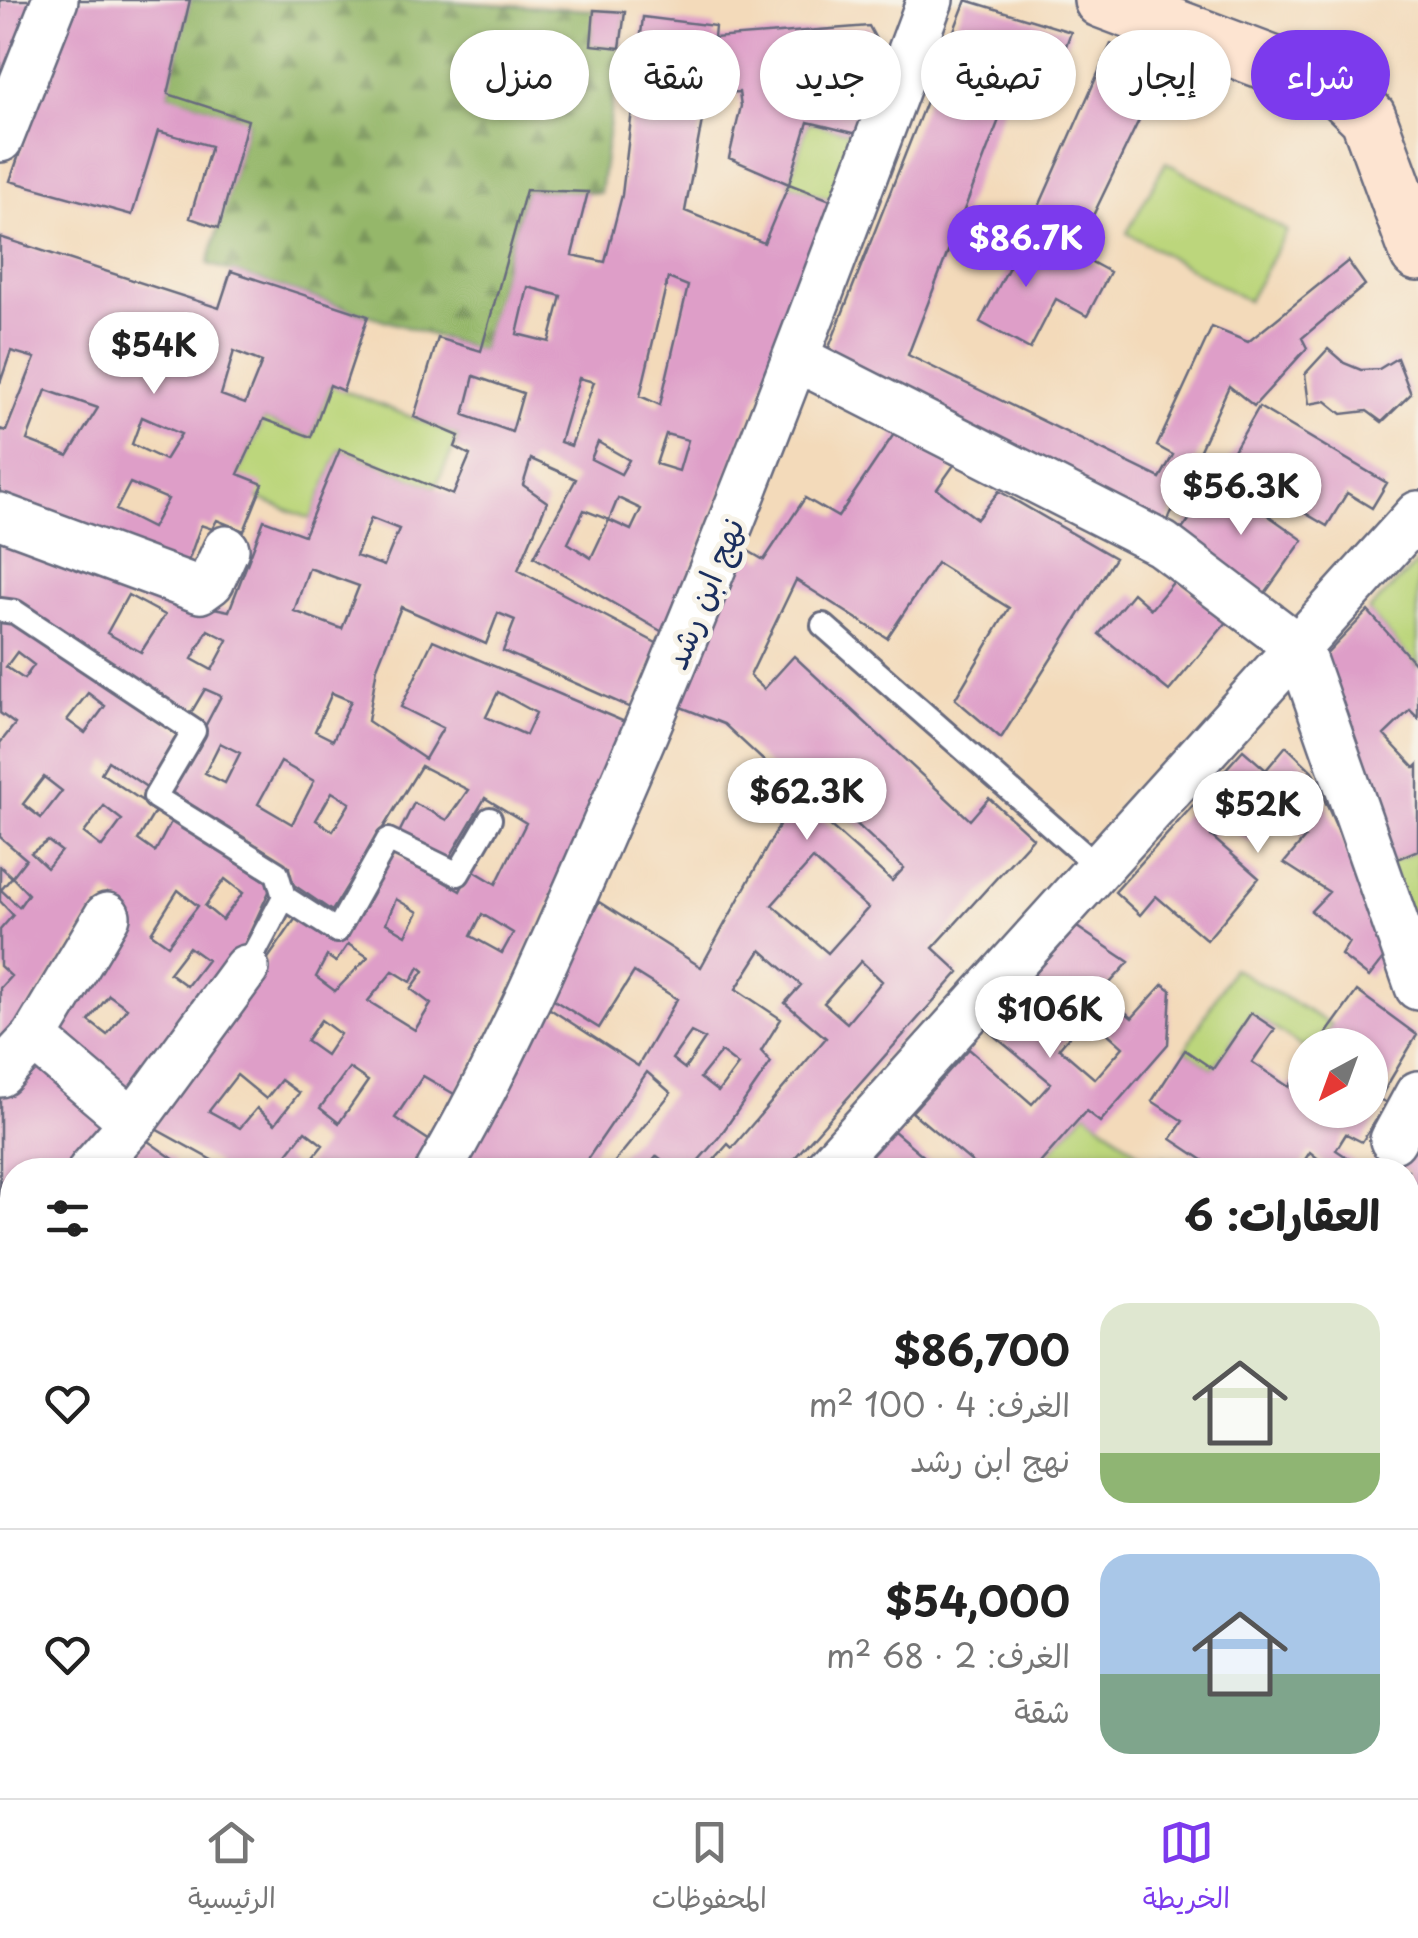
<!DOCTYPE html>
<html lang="ar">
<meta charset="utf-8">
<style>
:root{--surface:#fff;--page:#f2f2f2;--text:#222;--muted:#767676;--line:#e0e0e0;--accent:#7c3aed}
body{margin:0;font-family:"Playpen Sans","Playpen Sans Arabic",sans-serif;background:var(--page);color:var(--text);direction:rtl;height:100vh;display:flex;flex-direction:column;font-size:38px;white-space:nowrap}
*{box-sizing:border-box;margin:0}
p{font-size:32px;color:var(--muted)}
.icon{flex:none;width:55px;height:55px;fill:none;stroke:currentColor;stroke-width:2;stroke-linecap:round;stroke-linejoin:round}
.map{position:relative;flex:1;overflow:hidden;direction:ltr}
.panel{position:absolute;left:0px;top:1158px;width:1420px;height:642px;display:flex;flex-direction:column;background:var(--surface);border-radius:40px 40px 0 0;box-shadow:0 2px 8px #0004;direction:rtl}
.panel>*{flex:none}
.banner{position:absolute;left:30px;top:30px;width:1360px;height:90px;direction:rtl;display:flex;gap:20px}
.needle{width:65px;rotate:221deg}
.controls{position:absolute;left:1288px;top:1028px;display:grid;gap:20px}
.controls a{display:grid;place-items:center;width:100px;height:100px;border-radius:50%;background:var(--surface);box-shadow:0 2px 8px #0004;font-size:50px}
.price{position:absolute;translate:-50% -85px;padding:0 22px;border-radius:35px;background:#fff;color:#222;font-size:32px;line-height:65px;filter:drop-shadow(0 2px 5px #0008)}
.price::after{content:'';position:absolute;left:50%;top:60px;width:30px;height:22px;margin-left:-15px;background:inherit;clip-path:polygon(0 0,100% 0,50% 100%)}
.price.on{background:var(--accent);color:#fff}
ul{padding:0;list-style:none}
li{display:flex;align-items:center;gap:30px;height:250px;padding:0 40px}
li+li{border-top:2px solid var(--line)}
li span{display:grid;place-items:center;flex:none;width:280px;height:200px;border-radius:30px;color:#555}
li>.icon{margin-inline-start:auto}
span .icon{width:120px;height:120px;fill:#fffc;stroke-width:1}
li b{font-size:42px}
h2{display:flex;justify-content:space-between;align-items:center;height:120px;padding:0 40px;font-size:42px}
.pill{padding:0 35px;border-radius:45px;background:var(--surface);box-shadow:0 2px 8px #0004;font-size:35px;line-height:90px}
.pill.on{background:var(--accent);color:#fff}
.dock{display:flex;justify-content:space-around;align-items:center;height:140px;border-top:2px solid var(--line);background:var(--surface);font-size:28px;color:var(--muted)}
.dock a{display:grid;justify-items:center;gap:5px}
.dock .on{color:var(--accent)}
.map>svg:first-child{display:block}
.forest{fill:url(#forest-firs);stroke:#587364;stroke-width:2.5}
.garden{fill:#bcd67b;stroke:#6c826c;stroke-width:2.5}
.building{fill:#de9ec8;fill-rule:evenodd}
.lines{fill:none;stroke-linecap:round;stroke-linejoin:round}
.lane-casing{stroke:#676b7e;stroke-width:28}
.street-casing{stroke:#676b7e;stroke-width:50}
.secondary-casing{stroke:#676b7e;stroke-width:60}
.primary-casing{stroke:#676b7e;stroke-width:60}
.lane{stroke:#fff;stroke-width:22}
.street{stroke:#fff;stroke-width:45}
.secondary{stroke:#fde4d1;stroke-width:55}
.primary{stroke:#fbbb8c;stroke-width:55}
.labels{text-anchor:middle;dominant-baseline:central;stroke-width:10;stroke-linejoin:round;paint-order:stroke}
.street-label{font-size:32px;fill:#1b2f5e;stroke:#f7f3e8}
</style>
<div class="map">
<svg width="1418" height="1798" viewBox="0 0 1418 1798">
<defs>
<pattern id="forest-firs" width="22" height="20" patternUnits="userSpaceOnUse" patternTransform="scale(2.5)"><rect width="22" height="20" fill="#95b76b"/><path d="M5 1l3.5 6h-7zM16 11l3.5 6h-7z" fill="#79955b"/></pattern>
</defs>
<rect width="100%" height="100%" fill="#f7f3e8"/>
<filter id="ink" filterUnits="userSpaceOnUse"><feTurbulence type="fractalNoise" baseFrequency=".01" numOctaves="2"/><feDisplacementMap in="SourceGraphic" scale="20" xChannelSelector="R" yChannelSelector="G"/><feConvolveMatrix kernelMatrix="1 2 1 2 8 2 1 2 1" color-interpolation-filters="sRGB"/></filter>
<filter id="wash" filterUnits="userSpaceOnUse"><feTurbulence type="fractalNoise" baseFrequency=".0048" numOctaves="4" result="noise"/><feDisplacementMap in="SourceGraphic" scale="40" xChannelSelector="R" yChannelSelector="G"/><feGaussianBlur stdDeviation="2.25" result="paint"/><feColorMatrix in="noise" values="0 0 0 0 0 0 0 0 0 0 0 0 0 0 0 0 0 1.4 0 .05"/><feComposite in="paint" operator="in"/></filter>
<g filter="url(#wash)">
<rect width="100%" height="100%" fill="#f3daba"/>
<!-- forest -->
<path class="forest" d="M190,0H428L625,12L600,193L526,190L481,351L208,264L248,121L168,94Z"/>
<!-- garden -->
<path class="garden" d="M808,122L862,135L833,201L789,184Z
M1166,162L1287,231L1248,301L1127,233Z
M330,385L459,436L435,488L340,449L311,519L257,498L238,474L264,419L311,437Z
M1418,562V667L1368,611Z
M1418,850V949L1386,864Z
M1233,968L1332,1025L1318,1045H1305V1049L1251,1013L1213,1069L1185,1050Z
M1086,1111L1156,1167L1164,1157L1184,1170H1034Z
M455,1788H533L525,1798H467Z"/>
<g id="blocks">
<!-- building -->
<path class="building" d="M0,0H42L0,110Z
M72,0H190L168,94L248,120L219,228L190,218L211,146L158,131L132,215L10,181Z
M966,0L1071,32L1063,54L1029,42L908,355L1160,478L1173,455L1157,446L1212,327L1248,342L1348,261L1365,285L1302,338L1307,348L1254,406L1229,386L1163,531L824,360Z
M594,10L625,12L620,48L591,45Z
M643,17L715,26L714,38L869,26L888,62L862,135L808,122L789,184L833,201L666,634L534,557L576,479L531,459L523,485L547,502L518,570L660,645L631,708L503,651L515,620L498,613L486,644L401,607L377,667L368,721L425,759L443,728L401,707L433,640L634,726L456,1095L423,1076L395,1118L430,1141L414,1170H303L323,1145L305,1131L284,1158L300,1170H212L217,1163L152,1127L298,915L340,939L389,850L460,891L471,869L496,884L526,823L485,798L447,862L396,839L414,803L447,820L468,790L421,766L332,911L288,881L289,867L169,795L221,696L205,689L188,718L0,598V528L199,605L229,611L264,520L304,535L340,449L453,495L470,455L455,447L459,436L414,417L438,338L481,351L526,190L588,192L572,255L605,262L622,195ZM739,92L741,106L729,158L789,184L764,243L685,211L707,94ZM668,278L688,286L660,405L640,396ZM528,287L561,296L549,342L517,334ZM474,376L523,393L512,432L464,415ZM579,378L594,382L571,446L560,442ZM666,434L688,440L679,471L656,464ZM598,442L629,460L621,474L591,459ZM618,498L641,509L631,530L609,520L591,558L568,543L584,510L609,520ZM371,518L399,529L384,566L356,556ZM309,568L359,586L342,629L294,611ZM128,595L165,615L141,652L107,633ZM208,630L228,640L212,670L192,659ZM498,692L536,713L526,735L486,717ZM332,693L351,701L333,740L315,731ZM220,743L240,753L225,783L205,773ZM281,762L314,781L292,824L258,804ZM332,792L350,803L333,831L316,820ZM396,899L418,912L406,935L386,923ZM482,914L513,933L502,953L471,936ZM348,944L368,957L335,991L316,977L327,956L336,962ZM419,967L424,971L411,989L431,1004L415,1030L368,1001L393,971L411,982ZM321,1020L340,1034L326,1055L306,1041ZM349,1068L368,1081L339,1123L320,1108ZM237,1075L266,1099L281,1080L299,1093L275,1124L257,1108L240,1128L209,1111Z
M1111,44L1163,70L1075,253L1110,272L1087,316L1056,299L1030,349L980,322L1029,229Z
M0,237L219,308L231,271L368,316L343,391L330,385L311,437L264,419L238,474L263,484L244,531L217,520L212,529L201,525L184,573L0,504V429L6,431L35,358L11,351L0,383ZM126,327L172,348L165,371L116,354ZM234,351L262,362L245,404L221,395ZM46,390L98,408L68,456L27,440ZM142,417L181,434L165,460L132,444ZM130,483L168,499L152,528L116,510Z
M1328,349L1344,363L1361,370L1379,369L1397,358L1411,394L1382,422L1367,411L1342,414L1326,401L1309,404L1305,374Z
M1259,407L1387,483L1372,508L1347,493L1327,526L1225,466Z
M896,431L954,465L937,489L977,519L999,491L1115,558L1001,738L955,699L1009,608L937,563L887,638L796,580L750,676L764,689L794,656L970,820L989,798L1033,838L933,948L959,972L784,1170H705L728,1144L732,1148L826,1038L785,1003L801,985L761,950L736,989L781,1019L761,1051L771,1062L720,1136L690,1170H675L657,1156L645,1170H608L671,1093L647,1072L580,1170H457L547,1007L638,1066L677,999L634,972L599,1028L549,997L599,902L701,967L796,795L892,881L904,868L802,773L791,786L724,724L668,702L736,544L764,560L805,498L838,517ZM813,859L868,908L828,953L772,905ZM861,961L882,981L847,1023L824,1003ZM691,1032L705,1039L685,1069L672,1059ZM721,1052L738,1065L718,1092L700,1078Z
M1218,480L1303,540L1263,596L1178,535Z
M1176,579L1227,622L1169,691L1099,634L1133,593L1151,609Z
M1368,611L1418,667V718L1410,710L1384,735L1415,768L1418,765V850L1386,864L1319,662Z
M0,618L12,619L185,734L151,790L108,761L101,773L156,810L138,840L155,852L172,820L274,881L239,956L125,1094L49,1035L122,905L107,892L0,1050V988L11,976L0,966V930L13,915L0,901V866L12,877L1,890L19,907L28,894L12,877L26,859L0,837V743L15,724L0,713ZM17,652L34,665L24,679L6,667ZM88,693L105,706L85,733L67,720ZM44,777L62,791L41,818L23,804ZM104,806L122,820L102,847L84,833ZM48,841L61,851L47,868L31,853ZM225,879L243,893L222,920L205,906ZM178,890L198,906L168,945L151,933ZM189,947L207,960L187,986L169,973ZM109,995L127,1008L107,1035L89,1021Z
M1286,746L1312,771L1390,950L1369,977L1341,955L1349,942L1311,911L1329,892L1284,863L1305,838L1278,812L1252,843L1222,825L1211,836L1259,878L1207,940L1156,896L1140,915L1115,892L1243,750L1266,770Z
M1077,927L1129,962L1102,992L1132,1018L1163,984L1171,990L1168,1044L1100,1122L1086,1111L1034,1170H975L978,1167L912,1112L969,1049L1032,1104L1051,1083L986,1029ZM1087,1015L1123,1047L1095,1079L1059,1048Z
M1357,991L1417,1035L1379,1099L1387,1103L1362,1142L1346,1134L1336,1150L1366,1170H1332L1310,1152L1298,1170H1218L1171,1139L1183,1121L1152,1101L1185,1050L1213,1069L1251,1013L1275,1029L1252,1062L1289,1087L1305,1064V1110H1370V1045H1318Z
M34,1056L109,1123L68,1170H12V1235L0,1250V1093Z
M894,1131L940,1170H859Z
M1418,1131V1212L1414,1209L1408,1215V1170H1368L1379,1154L1396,1166Z
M145,1139L175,1160L169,1170H122Z
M1418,1255V1349L1408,1333V1263Z
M12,1291V1370L0,1352V1305Z
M1415,1361L1418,1479L1408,1485V1450L1414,1446L1408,1434V1366Z
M0,1473L12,1490V1660L0,1670Z
M1418,1508V1611L1410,1616L1408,1514Z
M1418,1687V1795L1313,1798L1323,1788H1408V1696Z
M12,1737V1788H27L19,1798H0V1746Z
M99,1788H223L230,1798H85Z
M444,1788H455L467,1798H433Z
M635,1788H742L734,1798H627Z
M788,1788H879L869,1798H778Z
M923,1788H981L991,1798H913Z
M997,1788H1034L1025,1798H1008Z
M1071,1788H1149L1156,1798H1073L1077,1794Z
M1199,1788H1241L1247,1792L1241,1798H1196L1203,1791Z"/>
</g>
</g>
<g filter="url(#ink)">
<use href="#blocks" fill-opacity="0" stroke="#676b7e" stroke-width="2.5"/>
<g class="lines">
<!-- lane casing -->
<g class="lane-casing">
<path id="lane" d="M0,610L15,612L194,731L155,797L277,873L284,897L337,931L388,840L458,874L490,819
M823,625L1098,867
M246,968L284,897"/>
</g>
<!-- street casing -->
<g class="street-casing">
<path id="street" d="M0,139L55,0
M796,358L1162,544L1299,648L1418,987
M0,516L200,590L211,582L226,549
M34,1038L133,1122
M0,1074L34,1038L107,916
M1393,1140L1418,1094
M91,1170L133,1122L246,968
M439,1170C506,1055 559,931 612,809C728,543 829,271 930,0
M826,1170L1418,514
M0,1274L12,1259
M1408,1680L1418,1672
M0,1703L12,1694
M564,1788L577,1798
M890,1798L901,1788"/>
</g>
<!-- secondary casing -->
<g class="secondary-casing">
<path id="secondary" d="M1102,0L1339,89L1368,117L1418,253"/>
</g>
<!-- primary casing -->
<g class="primary-casing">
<path id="primary" d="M0,1410L12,1426
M287,1788L294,1798"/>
</g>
<!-- lane -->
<use href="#lane" class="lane"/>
<!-- street -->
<use href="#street" class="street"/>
<!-- secondary -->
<use href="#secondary" class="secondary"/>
<!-- primary -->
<use href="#primary" class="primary"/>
</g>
</g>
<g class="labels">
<!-- street labels -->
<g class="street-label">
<text transform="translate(703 593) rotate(-68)">نهج ابن رشد</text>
</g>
</g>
</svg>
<div class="controls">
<a><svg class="needle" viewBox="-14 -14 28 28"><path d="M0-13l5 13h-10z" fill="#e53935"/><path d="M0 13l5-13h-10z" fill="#767676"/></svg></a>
</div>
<b class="price on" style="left:1026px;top:290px">$86.7K</b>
<b class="price" style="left:154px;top:397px">$54K</b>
<b class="price" style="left:1241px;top:538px">$56.3K</b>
<b class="price" style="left:807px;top:843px">$62.3K</b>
<b class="price" style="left:1258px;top:856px">$52K</b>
<b class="price" style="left:1050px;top:1061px">$106K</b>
<div class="banner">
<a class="pill on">شراء</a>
<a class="pill">إيجار</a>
<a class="pill">تصفية</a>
<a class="pill">جديد</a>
<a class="pill">شقة</a>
<a class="pill">منزل</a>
</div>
<section class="panel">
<h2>العقارات: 6<svg class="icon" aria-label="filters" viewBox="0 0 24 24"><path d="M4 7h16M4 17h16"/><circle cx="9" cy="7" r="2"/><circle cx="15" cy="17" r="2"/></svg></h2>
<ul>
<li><span style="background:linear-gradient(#dfe7d0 75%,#8fb573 0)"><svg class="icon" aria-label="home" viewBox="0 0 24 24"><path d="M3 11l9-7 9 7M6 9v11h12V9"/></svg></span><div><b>$86,700</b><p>الغرف: 4 · 100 m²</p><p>نهج ابن رشد</p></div><svg class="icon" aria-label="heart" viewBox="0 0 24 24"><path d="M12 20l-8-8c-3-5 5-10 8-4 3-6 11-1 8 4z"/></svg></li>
<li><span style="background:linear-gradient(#a9c7e8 60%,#7fa58c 0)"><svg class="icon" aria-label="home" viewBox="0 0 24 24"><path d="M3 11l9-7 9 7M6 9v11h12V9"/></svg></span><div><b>$54,000</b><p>الغرف: 2 · 68 m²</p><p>شقة</p></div><svg class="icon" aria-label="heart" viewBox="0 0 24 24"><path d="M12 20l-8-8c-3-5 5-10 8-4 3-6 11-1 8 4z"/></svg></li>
</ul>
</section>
</div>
<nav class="dock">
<a class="on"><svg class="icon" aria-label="map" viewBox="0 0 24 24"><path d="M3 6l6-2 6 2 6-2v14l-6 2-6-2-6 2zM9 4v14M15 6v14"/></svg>الخريطة</a>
<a><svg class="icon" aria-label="saved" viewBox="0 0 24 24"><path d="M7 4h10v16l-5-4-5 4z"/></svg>المحفوظات</a>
<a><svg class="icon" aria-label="home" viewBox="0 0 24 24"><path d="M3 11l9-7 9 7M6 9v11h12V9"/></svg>الرئيسية</a>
</nav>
